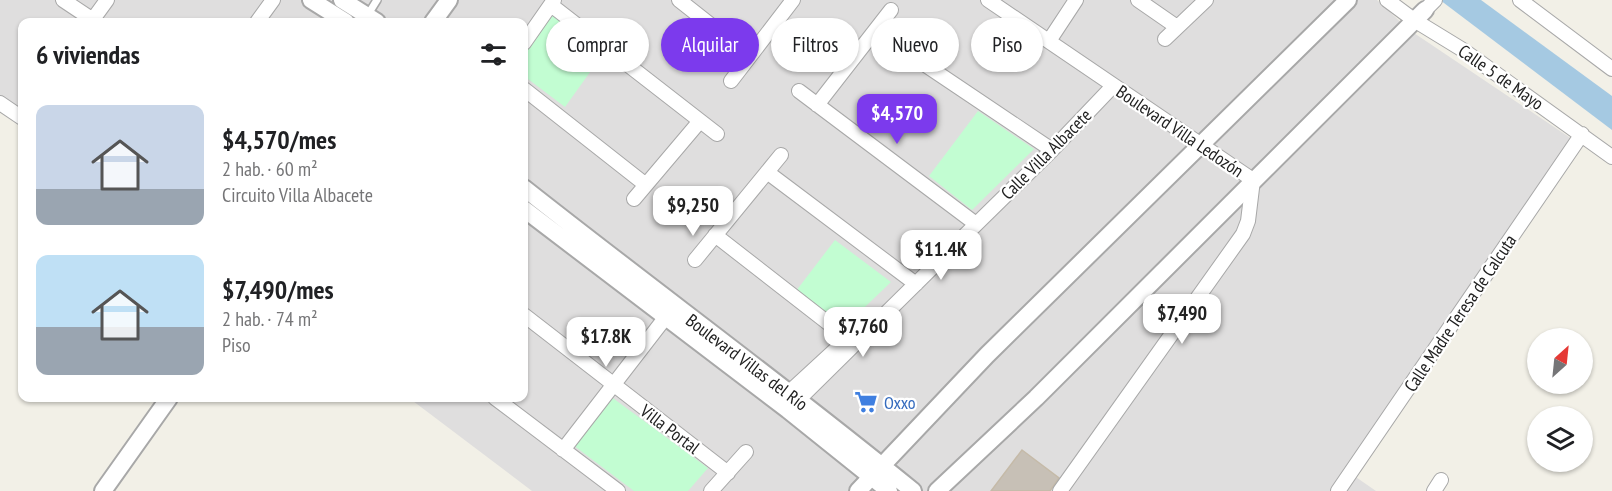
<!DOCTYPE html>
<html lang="es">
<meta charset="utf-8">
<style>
:root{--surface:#fff;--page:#f2f2f2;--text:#202124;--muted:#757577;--accent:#7c3aed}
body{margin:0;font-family:"PT Sans Narrow",sans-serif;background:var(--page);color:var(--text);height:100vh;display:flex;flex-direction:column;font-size:22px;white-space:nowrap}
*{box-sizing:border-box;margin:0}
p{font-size:20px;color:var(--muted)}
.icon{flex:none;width:33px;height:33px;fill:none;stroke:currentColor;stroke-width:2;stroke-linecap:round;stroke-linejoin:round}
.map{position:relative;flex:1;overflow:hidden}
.panel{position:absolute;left:18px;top:18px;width:510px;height:384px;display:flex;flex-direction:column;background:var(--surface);border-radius:12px;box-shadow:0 2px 4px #0004}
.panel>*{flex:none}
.hud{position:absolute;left:546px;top:18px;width:570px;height:54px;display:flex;gap:12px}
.needle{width:39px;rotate:27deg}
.controls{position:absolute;left:1527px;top:328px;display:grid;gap:12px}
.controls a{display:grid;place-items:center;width:66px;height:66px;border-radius:50%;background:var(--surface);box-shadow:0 2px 4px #0004;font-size:30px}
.price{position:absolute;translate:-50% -51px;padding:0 14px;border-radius:12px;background:#fff;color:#222;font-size:20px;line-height:39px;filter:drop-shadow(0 2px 3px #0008)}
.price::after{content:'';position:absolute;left:50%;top:36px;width:18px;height:14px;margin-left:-9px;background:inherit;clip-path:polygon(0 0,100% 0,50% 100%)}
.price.on{background:var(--accent);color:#fff}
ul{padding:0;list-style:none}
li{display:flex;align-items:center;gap:18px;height:150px;padding:0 18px}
li span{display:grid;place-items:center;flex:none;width:168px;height:120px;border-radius:12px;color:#555}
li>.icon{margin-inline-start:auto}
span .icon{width:72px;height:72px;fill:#fffc;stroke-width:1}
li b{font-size:26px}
h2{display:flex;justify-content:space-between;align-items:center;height:72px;padding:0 18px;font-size:26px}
.chip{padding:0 21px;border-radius:27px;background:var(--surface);box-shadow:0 2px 4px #0004;font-size:21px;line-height:54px}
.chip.on{background:var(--accent);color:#fff}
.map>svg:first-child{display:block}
.residential{fill:#dfdede}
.park{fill:#c2fdd2}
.water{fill:#a5c9e2}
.building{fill:#c7c0b6;stroke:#c5baa8;stroke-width:1.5}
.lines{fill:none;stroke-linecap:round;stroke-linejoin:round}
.service-casing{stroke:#a8a8a8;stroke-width:10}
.minor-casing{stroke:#a8a8a8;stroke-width:16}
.tertiary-casing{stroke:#a8a8a8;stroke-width:20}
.service{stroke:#fff;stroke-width:7}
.minor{stroke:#fff;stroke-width:14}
.tertiary{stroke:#fff;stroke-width:16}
.labels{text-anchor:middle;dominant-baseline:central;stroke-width:4.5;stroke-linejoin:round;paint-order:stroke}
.street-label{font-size:18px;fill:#212121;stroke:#fff}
.shop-label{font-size:18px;fill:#366cbe;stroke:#fff;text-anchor:start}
</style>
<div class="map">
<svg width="1612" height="491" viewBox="0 0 1612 491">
<rect width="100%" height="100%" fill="#f2f0e7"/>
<!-- residential -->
<path class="residential" d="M0,0H1377L1408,29L1572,139L1350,473L1376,491H532L409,398H524V22H22V123L0,108Z"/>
<!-- park -->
<path class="park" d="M548,11L603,54L565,107L524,76V46Z
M978,111L1034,149L972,210L929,176Z
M835,240L891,282L843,328L796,291Z
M610,396L708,468L688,491H634L573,445Z"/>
<!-- water -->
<path class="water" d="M1440,0H1481L1612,96V130Z"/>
<!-- building -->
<path class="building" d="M1022,450L1059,478L1050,491H991Z"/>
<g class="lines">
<!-- service casing -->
<g class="service-casing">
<path id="service" d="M367,16L377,0"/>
</g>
<!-- minor casing -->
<g class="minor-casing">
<path id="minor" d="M63,0L93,20
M679,0L750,56
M988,0L1253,180L1248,221L1243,234L1060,491
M1138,0L1177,27
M1387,0L1414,20L1463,50L1612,157
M1520,0L1612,69
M551,5L717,134
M1425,10L1435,0
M91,22L107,0
M257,22L273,0
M875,31L1052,150
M1165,39L1206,0
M1049,41L1076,0
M524,43L554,0
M731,81L793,0
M524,89L646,185
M799,91L976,224
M0,103L22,118
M817,105L891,10
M767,172L916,284
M634,199L700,121
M715,235L855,344
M953,247L1052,150L1113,86
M695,260L781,155
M524,315L728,473
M495,398L618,491
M783,398L846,340
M791,407L945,255
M563,450L672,309
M711,491L746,452
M1338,491L1582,134
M1434,491L1441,480"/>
</g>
<!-- tertiary casing -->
<g class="tertiary-casing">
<path id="tertiary" d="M311,0L346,22
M342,0L377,22
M433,22L449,0
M524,188C653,290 786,387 913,491
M524,209L788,410L889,491
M103,491L169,398
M858,491L987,355L1348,0
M937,491L1036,398L1425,10"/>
</g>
<!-- service -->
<use href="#service" class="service"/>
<!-- minor -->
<use href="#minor" class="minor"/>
<!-- tertiary -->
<use href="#tertiary" class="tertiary"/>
</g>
<!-- icons -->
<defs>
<g id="supermarket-bare" transform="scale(1.8)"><path d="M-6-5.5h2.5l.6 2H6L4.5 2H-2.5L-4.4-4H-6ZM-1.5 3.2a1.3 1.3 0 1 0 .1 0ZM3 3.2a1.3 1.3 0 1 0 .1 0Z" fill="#3f7fe0" stroke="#fff" stroke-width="2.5" paint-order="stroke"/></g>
</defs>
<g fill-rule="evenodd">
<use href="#supermarket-bare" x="866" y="402"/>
</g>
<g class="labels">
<!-- street labels -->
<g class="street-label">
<text transform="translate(1501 77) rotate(35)">Calle 5 de Mayo</text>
<text transform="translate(1180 131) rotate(34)">Boulevard Villa Ledozón</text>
<text transform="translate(1046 154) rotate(-45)">Calle Villa Albacete</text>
<text transform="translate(1460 313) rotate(-56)">Calle Madre Teresa de Calcuta</text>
<text transform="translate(747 362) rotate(37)">Boulevard Villas del Río</text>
<text transform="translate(670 429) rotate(37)">Villa Portal</text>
</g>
<!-- shop labels -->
<g class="shop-label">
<text x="884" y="402">Oxxo</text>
</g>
</g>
</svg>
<div class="controls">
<a><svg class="needle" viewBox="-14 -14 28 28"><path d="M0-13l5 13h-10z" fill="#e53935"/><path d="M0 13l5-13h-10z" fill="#757577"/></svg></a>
<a><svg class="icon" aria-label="layers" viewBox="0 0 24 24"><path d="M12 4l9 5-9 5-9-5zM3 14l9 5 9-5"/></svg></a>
</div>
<b class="price on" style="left:897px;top:145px">$4,570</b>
<b class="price" style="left:693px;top:237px">$9,250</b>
<b class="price" style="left:941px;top:281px">$11.4K</b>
<b class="price" style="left:1182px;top:345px">$7,490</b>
<b class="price" style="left:863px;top:358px">$7,760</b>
<b class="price" style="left:606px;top:368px">$17.8K</b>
<div class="hud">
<a class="chip">Comprar</a>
<a class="chip on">Alquilar</a>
<a class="chip">Filtros</a>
<a class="chip">Nuevo</a>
<a class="chip">Piso</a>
</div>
<section class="panel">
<h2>6 viviendas<svg class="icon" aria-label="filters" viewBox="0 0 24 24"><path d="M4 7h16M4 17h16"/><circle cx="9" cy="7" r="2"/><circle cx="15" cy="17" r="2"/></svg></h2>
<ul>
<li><span style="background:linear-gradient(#c9d6e8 70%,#9aa5b1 0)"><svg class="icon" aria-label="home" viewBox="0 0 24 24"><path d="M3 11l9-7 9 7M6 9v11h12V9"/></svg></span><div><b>$4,570/mes</b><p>2 hab. · 60 m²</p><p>Circuito Villa Albacete</p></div></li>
<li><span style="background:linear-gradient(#bfe0f5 60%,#9aa5b1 0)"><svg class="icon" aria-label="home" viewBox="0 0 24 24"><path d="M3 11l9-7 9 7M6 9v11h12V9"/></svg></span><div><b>$7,490/mes</b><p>2 hab. · 74 m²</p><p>Piso</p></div></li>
</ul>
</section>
</div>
